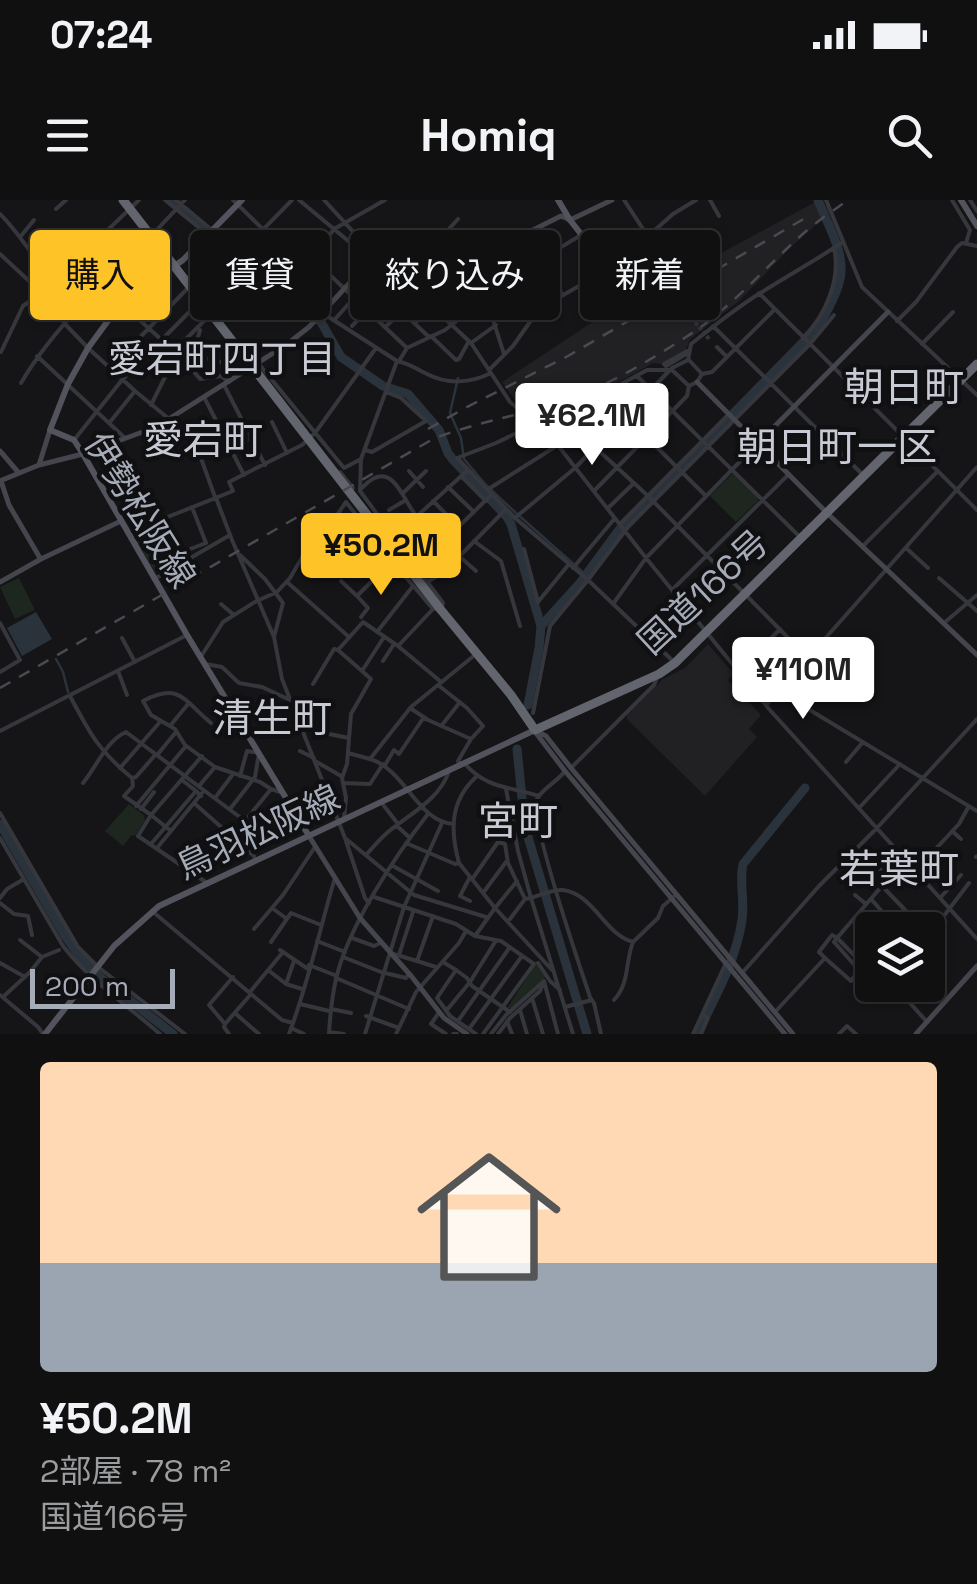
<!DOCTYPE html>
<html lang="ja">
<meta charset="utf-8">
<style>
:root{--surface:#101011;--page:#19191a;--text:#f1f3f6;--muted:#9c9d9f;--line:#303031;--accent:#fdc327}
body{margin:0;font-family:"Space Grotesk","Noto Sans JP",sans-serif;background:var(--page);color:var(--text);height:100vh;display:flex;flex-direction:column;font-size:38px;white-space:nowrap}
*{box-sizing:border-box;margin:0}
p{font-size:32px;color:var(--muted)}
.icon{flex:none;width:55px;height:55px;fill:none;stroke:currentColor;stroke-width:2;stroke-linecap:round;stroke-linejoin:round}
.map{position:relative;height:834px;overflow:hidden}
.details{display:flex;flex-direction:column;background:var(--surface);flex:1}
.details>*{flex:none}
.top-card{position:absolute;left:30px;top:30px;width:918px;height:90px;display:flex;gap:20px}
.fabs{position:absolute;left:855px;top:712px;display:grid;gap:20px}
.fabs a{display:grid;place-items:center;width:90px;height:90px;border-radius:10px;background:var(--surface);box-shadow:0 2px 8px #0004,0 0 0 2px var(--line);font-size:50px}
.scale{position:absolute;left:30px;bottom:25px;width:145px;box-sizing:border-box;padding-left:10px;border:5px solid #a6abb8;border-top:0;font-size:28px;line-height:35px;white-space:nowrap;color:#a6abb8;-webkit-text-stroke:8px #101012;paint-order:stroke}
.price{position:absolute;translate:-50% -85px;padding:0 22px;border-radius:10px;background:#fff;color:#222;font-size:32px;line-height:65px;filter:drop-shadow(0 2px 5px #0008)}
.price::after{content:'';position:absolute;left:50%;top:60px;width:30px;height:22px;margin-left:-15px;background:inherit;clip-path:polygon(0 0,100% 0,50% 100%)}
.price.current{background:var(--accent);color:#111}
ul{padding:0;list-style:none}
li{display:grid;align-content:center;gap:20px;height:530px;padding:0 40px}
li+li{border-top:2px solid var(--line)}
li span{display:grid;place-items:center;height:310px;border-radius:10px;color:#555}
li>.icon{margin-inline-start:auto}
span .icon{width:180px;height:180px;fill:#fffc;stroke-width:1}
li b{font-size:42px}
.tag{padding:0 35px;border-radius:10px;background:var(--surface);box-shadow:0 2px 8px #0004,0 0 0 2px var(--line);font-size:35px;line-height:90px}
.tag.current{background:var(--accent);color:#111}
.status{display:flex;justify-content:space-between;align-items:center;height:70px;padding:0 50px;background:var(--surface);direction:ltr}
.status svg{height:28px;fill:currentColor}
header{display:flex;justify-content:space-between;align-items:center;height:130px;padding:0 40px;background:var(--surface);font-size:45px;font-weight:700}
.map>svg:first-child{display:block}
.built{fill:#212124}
.green{fill:#1d261f}
.water{fill:#2a333c}
.lines{fill:none;stroke-linecap:round;stroke-linejoin:round}
.stream{stroke:#2a333c;stroke-width:2.5}
.river{stroke:#2a333c;stroke-width:9}
.street-tunnel{stroke:#323337;stroke-width:4;stroke-dasharray:4 2;stroke-linecap:butt}
.street{stroke:#36373d;stroke-width:4}
.secondary{stroke:#44454d;stroke-width:5}
.primary{stroke:#52535c;stroke-width:6}
.highway{stroke:#62646e;stroke-width:9}
.rail{stroke:#494a52;stroke-width:2.5;stroke-dasharray:12 10;stroke-linecap:butt}
.labels{text-anchor:middle;dominant-baseline:central;stroke-width:9;stroke-linejoin:round;paint-order:stroke}
.street-label{font-size:35px;fill:#a6abb8;stroke:#101012}
.neighbourhood-label{font-size:38px;fill:#c8cad4;stroke:#101012}
.quarter-label{font-size:40px;fill:#c8cad4;stroke:#101012}
</style>
<div class="status"><b>07:24</b><svg viewBox="0 0 49 12"><path d="M0 12V9h3v3zM5 12V6h3v6zM10 12V3h3v9zM15 12V0h3v12zM26 1h20v11H26zM47 4h2v5h-2z"/></svg></div>
<header><svg class="icon" aria-label="menu" viewBox="0 0 24 24"><path d="M4 6h16M4 12h16M4 18h16"/></svg>Homiq<svg class="icon" aria-label="search" viewBox="0 0 24 24"><circle cx="10" cy="10" r="6"/><path d="M15 15l6 6"/></svg></header>
<div class="map">
<svg width="977" height="834" viewBox="0 0 977 834">
<rect width="100%" height="100%" fill="#151517"/>
<!-- built -->
<path class="built" d="M819,0H823L829,13L790,48L738,102L690,139L686,149L661,164L653,163L588,199L558,213L544,216L521,208L502,182L606,113L602,105L659,70L666,83Z
M708,444L734,474L728,480L761,515L749,529L757,537L705,596L627,519V515L663,479L685,468Z"/>
<!-- green -->
<path class="green" d="M732,274H735L758,298V301L736,322L710,296Z
M154,334L160,347L179,339L187,357L156,373L137,342Z
M19,378L35,410L15,419L0,387Z
M129,604L144,615L145,620L135,636L132,635L123,646L105,631Z
M536,764L546,777L511,808H507Z"/>
<!-- water -->
<path class="water" d="M36,412L52,439L22,456L7,428Z"/>
<g class="lines">
<!-- stream -->
<path class="stream" d="M458,178L450,213L461,238L464,259L485,284L516,313L586,375
M56,459L63,472L68,492"/>
<!-- river -->
<path class="river" d="M171,0L237,54L252,72L285,99L321,122L341,157L383,186L408,194L439,230L448,253L454,261L507,317L511,324L541,426L539,448L528,505
M541,426L580,383L619,330L819,126C826,113 835,98 839,83C848,56 827,24 818,0
M517,549L525,627L587,834
M0,624L65,736L80,757L101,778L173,834
M697,834C715,797 736,761 742,720C745,702 739,682 743,664L805,588"/>
<!-- street-tunnel -->
<path class="street-tunnel" d="M649,67L709,139"/>
<!-- street -->
<path class="street" d="M165,0L235,57
M176,0L252,64L322,112
M233,0L272,38L312,58L407,148
M299,0L370,59L379,60
M324,0L379,60
M624,0L662,58
M710,0L719,16
M826,0L862,87L977,195
M952,0L970,30L966,43
M970,0L977,11
M56,9L66,0
M0,14C21,35 34,60 55,81
M21,36L34,20
M151,36L185,0
M441,37L472,84L486,98L504,154
M497,48L539,109
M0,54L42,93L65,124L88,148L135,191L185,232L198,250L215,297
M236,59L245,67
M388,60L389,66L471,143L510,202L549,234L646,358L769,509L977,739
M425,60L426,54L458,19
M541,60L561,92
M75,62L174,151
M360,72L429,137
M220,77L231,86L250,91
M353,81L394,119
M526,81L546,68
M530,88L551,76
M298,90L312,58L334,29L385,0
M759,93L774,108
M427,100L457,63
M392,102L410,85
M321,112L397,161C408,163 417,169 427,174C448,185 471,183 491,173
M442,112L472,84
M336,118L354,98
M897,121L916,102L957,47L962,43L977,46
M414,123L435,109
M352,126L400,76
M713,126L864,276
M385,127L421,95
M200,130L190,167L200,179L221,176L229,182
M431,136L456,160L459,159L469,141
M803,138C826,115 841,79 834,48
M471,143L496,125
M922,144L953,112
M717,147L727,157
M687,151L686,154L666,166L664,164Z
M1,152L23,106L42,93L139,0
M193,155L224,163L227,152L235,144
M37,156L125,238
M688,160L691,144C714,126 737,107 762,92C789,75 816,60 843,42
M689,160L702,174
M397,161L361,259L360,291L443,403L442,406
M399,161L407,148L445,130L517,74L581,35
M258,163L344,268L361,259
M110,168L187,89
M489,170L513,146L539,109L598,75L606,66L626,62L647,37L673,14L696,0
M637,176L801,338
M21,183C54,127 103,82 151,39
M224,185L265,265
M689,186L697,182L702,174L712,172L775,109L977,310
M603,194L706,296
M204,197L244,275
M151,205L169,169L174,151L210,115
M560,215L648,296L807,457
M110,222L135,191
M272,222L287,253
M537,223L496,243L457,258L515,318L588,380L674,462
M538,224L579,207L647,170H672L689,186
M74,240L122,180L205,96L240,53L292,0
M230,248L251,238
M365,250L372,252L426,221L401,198L386,192
M147,253L158,244L148,231
M409,271L423,287
M340,272L353,288
M461,276L486,301
M448,287L474,312
M362,288C390,257 401,295 414,313C421,324 432,337 443,342L476,371
M487,290L558,245
M594,291L687,196L689,186
M403,293L426,271
M216,298L232,340L274,437L282,479L345,638L365,698L369,703
M608,308L633,284
M389,310L406,300
M516,317L575,268L672,168L688,160
M620,324L729,214
M430,329L446,314L433,301
M130,332L233,291L229,282L302,245L315,233L376,148
M392,332L416,317L468,270
M474,341L501,361L520,426
M443,342L490,296
M863,346L938,271
M906,348L928,368
M524,349L538,402L569,364
M185,351L206,343L192,307
M240,355L265,379L283,403L274,437
M573,368L615,318
M156,378L230,335
M939,378L977,411
M341,381L357,396
M429,381L444,372L505,310
M287,382L349,437
M672,390L789,274
M259,400L277,392L290,378L307,349L326,331L346,302L392,361L433,409H436
M221,404L234,415
M613,404L646,358L757,244
M361,417L368,408L357,396L392,361
M0,423L20,460L0,472
M944,423L977,395
M377,432L413,386
M122,438L135,462
M399,445L433,409
M338,450L371,479L351,514L347,564L342,578L346,598L344,618
M202,455L223,422L258,400
M383,461L394,444
M205,464L222,467L239,483L262,487L290,500
M118,471L127,495
M362,471L384,437
M738,472L780,429
M313,484L334,449L338,450L363,422L398,446L440,481
M438,485L467,508L483,526L471,539
M780,492L977,611
M70,496C90,534 99,551 132,578L133,586L124,596L151,615L138,636L207,683
M768,503L977,267
M410,508L428,520L471,539L458,561L461,564
M533,513L550,426L588,380L628,327L810,144L834,115
M211,523C183,500 180,482 143,501L151,515L175,529L185,545L215,567L260,582L271,589
M442,525L460,502
M170,526L188,504
M0,531L187,435
M324,533L349,538
M300,551L314,558
M348,553L370,559
M158,554L176,532
M315,561L341,576
M846,562L863,542
M464,563C487,589 508,586 539,596
M385,565L394,550L399,554L424,517
M120,568L159,523
M571,568L654,485L657,478
M565,571C558,581 542,589 537,599C528,615 581,770 590,797L594,803L601,834
M132,578L136,577L156,554
M182,580L196,591
M83,583C97,566 106,541 126,532L245,621L271,589L280,592
M343,583L370,584L383,564
M199,586L215,567
M506,589L518,651L531,698L573,834
M215,598L233,574
M381,602L398,624
M194,603L254,656L255,660
M136,606L186,546
M859,608L900,564
M141,609L154,592
M230,609L255,577L259,553L247,551L240,576
M0,613L78,747L98,767L185,834
M454,624C417,622 406,570 370,559L411,507L476,454
M397,626L410,638
M171,631L151,615L202,556
M952,631L961,639
M0,638L63,746C90,781 127,805 160,834
M345,638L414,695L486,717
M406,643L455,664L459,663
M151,644L196,591L201,596
M157,648L202,593
M366,655C373,647 380,639 388,632C410,614 440,599 449,571
M976,657L977,656
M393,666L438,691
M876,666L891,678
M915,671L959,624L969,606
M470,677L460,696L470,701
M473,678L498,642L505,644L508,663L525,699L531,698
M865,680L878,691
M517,681L495,708L552,770
M483,693L506,662L508,663
M855,695L866,704
M374,697L456,724L475,736L495,708L459,663C450,630 450,601 476,577
M0,698L7,689L24,679
M531,698C540,695 553,689 563,690C594,694 605,735 633,742L658,718L663,706L677,694
M940,698L961,675
M871,699L893,724L896,723L906,711L882,686
M0,703L14,714L28,716L32,735
M272,708L287,719
M152,711L282,820L293,823
M510,719L525,699
M254,729L283,695L315,647
M923,730L935,717H943L969,683
M475,736L501,741L534,764L483,834
M352,738L374,746L381,743
M317,741L345,752
M271,742L291,713L321,725
M280,750L308,769
M390,753L417,761L433,716
M399,755L413,712
M42,757L59,750
M343,757L381,772L406,778L408,775
M825,758L851,781L859,770
M864,759L872,766
M417,761L436,767
M443,762L456,770L437,798L450,816L476,834
M861,762L837,738L834,742L859,770L861,762L872,747
M0,763L25,777
M538,763L550,781L560,790
M309,765L337,776
M268,770L286,784L302,789
M456,770L467,778L472,786L510,812
M743,772L819,686L877,628L977,519
M336,778L409,809
M544,781L558,834
M286,784L294,761
M894,785L927,822
M250,792L283,752
M0,795L38,827L43,834
M3,797L30,772L42,757L20,740
M532,798L543,834
M614,800C630,783 625,762 633,742
M300,804L329,811
M565,807L592,800
M331,809L351,813
M520,810L527,834
M446,811L470,782L495,742
M775,812L825,758L819,752L832,735L837,738L882,686L910,665
M236,814L259,834
M438,814L431,824L446,834
M366,816L399,828
M458,821L510,747
M507,821L512,834
M225,824L251,794
M291,828L304,834
M469,829L522,756
M329,832L344,834
M229,834L224,827L225,824L209,805L233,777
M289,834C308,784 319,732 334,681
M329,834C330,816 332,797 336,779C348,727 395,656 428,614
M365,834L404,707L442,623
M396,834L416,792L459,743L466,731
M453,834H457
M491,834L506,815L544,781
M498,834L510,818L540,791L542,786
M693,834L725,765
M701,834L708,818L702,814
M839,834L847,826L856,834"/>
<!-- secondary -->
<path class="secondary" d="M697,182L827,313L977,455
M758,243L888,112
M0,251L18,272
M39,265L50,230
M0,281L39,265L83,254L156,227L286,145L309,127L357,75L379,60H429L497,48L561,16L570,20L612,0
M1,281L9,305L40,358
M0,382L41,359L121,321
M538,532L546,536L571,568L793,834
M536,533L565,571L785,834
M309,636L360,718L412,777L444,818L467,834
M916,834L977,766"/>
<!-- primary -->
<path class="primary" d="M242,0L183,60L121,103L88,148L68,184L50,230L74,240L83,254L187,435L309,636
M558,0L570,20L606,66
M961,0L977,26
M45,834L114,746L159,706L535,530"/>
<!-- highway -->
<path class="highway" d="M123,0L441,410L511,495L535,530L659,474L675,463L977,164"/>
<!-- rail -->
<path class="rail" d="M428,229L465,208L568,156L807,17
M0,488L433,239C478,221 526,215 571,198C611,184 650,160 686,137C732,108 765,67 805,32C819,20 834,10 848,0"/>
</g>
<g class="labels">
<!-- street labels -->
<g class="street-label">
<text transform="translate(140 310) rotate(58)">伊勢松阪線</text>
<text transform="translate(703 392) rotate(-43)">国道166号</text>
<text transform="translate(258 632) rotate(-25)">鳥羽松阪線</text>
</g>
<!-- neighbourhood labels -->
<g class="neighbourhood-label">
<text x="222" y="159">愛宕町四丁目</text>
</g>
<!-- quarter labels -->
<g class="quarter-label">
<text x="904" y="187">朝日町</text>
<text x="203" y="240">愛宕町</text>
<text x="837" y="247">朝日町一区</text>
<text x="272" y="518">清生町</text>
<text x="518" y="621">宮町</text>
<text x="899" y="669">若葉町</text>
</g>
</g>
</svg>
<div class="fabs">
<a><svg class="icon" aria-label="layers" viewBox="0 0 24 24"><path d="M12 4l9 5-9 5-9-5zM3 14l9 5 9-5"/></svg></a>
</div>
<div class="scale">200 m</div>
<b class="price" style="left:592px;top:268px">¥62.1M</b>
<b class="price current" style="left:381px;top:398px">¥50.2M</b>
<b class="price" style="left:803px;top:522px">¥110M</b>
<div class="top-card">
<a class="tag current">購入</a>
<a class="tag">賃貸</a>
<a class="tag">絞り込み</a>
<a class="tag">新着</a>
</div>
</div>
<section class="details">
<ul>
<li><span style="background:linear-gradient(#ffd9b3 65%,#9aa5b1 0)"><svg class="icon" aria-label="home" viewBox="0 0 24 24"><path d="M3 11l9-7 9 7M6 9v11h12V9"/></svg></span><div><b>¥50.2M</b><p>2部屋 · 78 m²</p><p>国道166号</p></div></li>
</ul>
</section>
